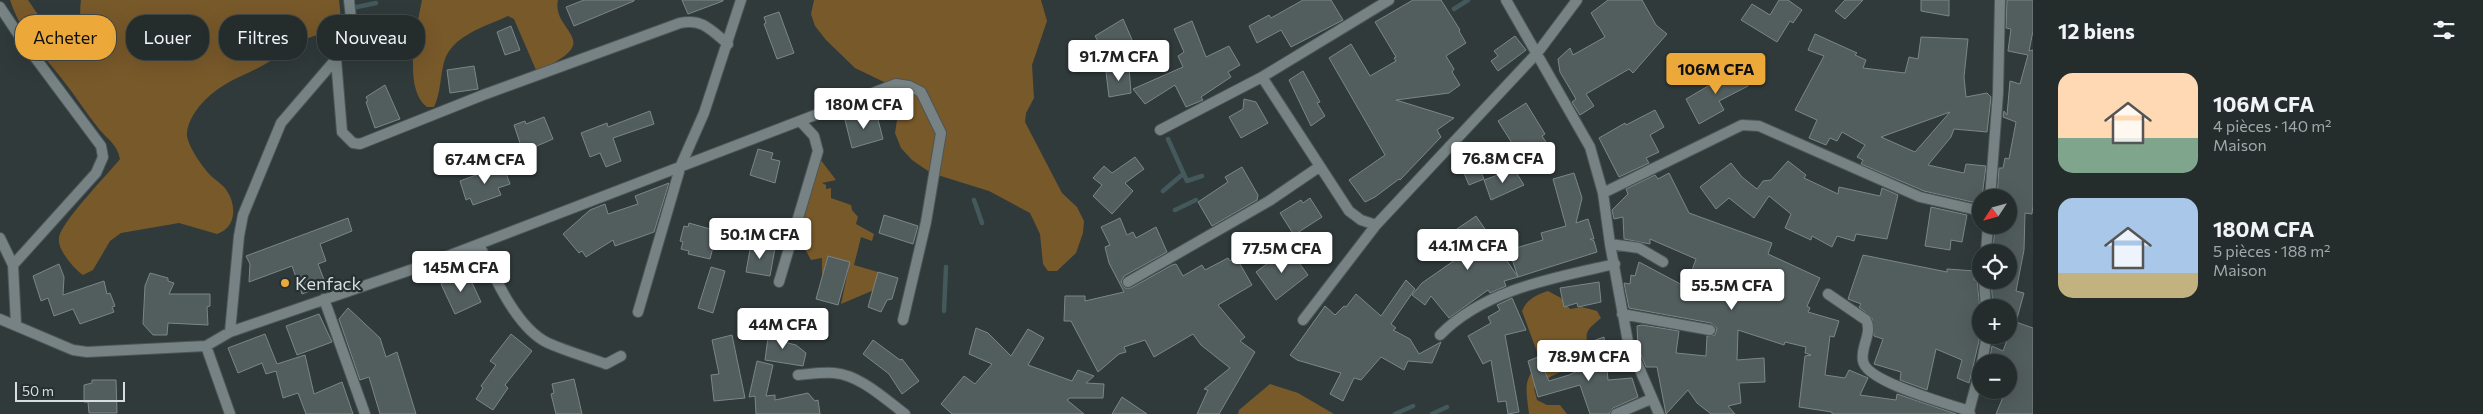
<!DOCTYPE html>
<html lang="fr">
<meta charset="utf-8">
<style>
:root{--surface:#242c2c;--page:#2c3434;--text:#f1f3f6;--muted:#a3a7a9;--line:#414848;--accent:#eca93a}
body{margin:0;font-family:Commissioner,sans-serif;background:var(--page);color:var(--text);height:100vh;display:flex;flex-direction:column;font-size:19px;white-space:nowrap}
*{box-sizing:border-box;margin:0}
p{font-size:16px;color:var(--muted)}
.icon{flex:none;width:28px;height:28px;fill:none;stroke:currentColor;stroke-width:2;stroke-linecap:round;stroke-linejoin:round}
.map{position:relative;flex:1;overflow:hidden}
.panel{display:flex;flex-direction:column;background:var(--surface);width:450px}
.panel>*{flex:none}
.hud{position:absolute;left:15px;top:15px;width:475px;height:45px;display:flex;gap:10px}
.needle{width:32px;rotate:234deg}
.controls{position:absolute;left:1972px;top:189px;display:grid;gap:10px}
.controls a{display:grid;place-items:center;width:45px;height:45px;border-radius:50%;background:var(--surface);box-shadow:0 5px 20px #0002,0 0 0 1px var(--line);font-size:25px}
.scale{position:absolute;left:15px;bottom:12px;width:110px;box-sizing:border-box;padding-left:5px;border:2px solid #d7dedf;border-top:0;font-size:14px;line-height:18px;white-space:nowrap;color:#d7dedf;-webkit-text-stroke:4px #263031;paint-order:stroke}
.price{position:absolute;translate:-50% -42px;padding:0 11px;border-radius:5px;background:#fff;color:#222;font-size:16px;line-height:32px;filter:drop-shadow(0 1px 2px #0008)}
.price::after{content:'';position:absolute;left:50%;top:30px;width:15px;height:11px;margin-left:-8px;background:inherit;clip-path:polygon(0 0,100% 0,50% 100%)}
.price.selected{background:var(--accent);color:#111}
ul{padding:0;list-style:none}
li{display:flex;align-items:center;gap:15px;height:125px;padding:0 25px}
li span{display:grid;place-items:center;flex:none;width:140px;height:100px;border-radius:15px;color:#555}
li>.icon{margin-inline-start:auto}
span .icon{width:60px;height:60px;fill:#fffc;stroke-width:1}
li b{font-size:21px}
h2{display:flex;justify-content:space-between;align-items:center;height:60px;padding:0 25px;font-size:21px}
.pill{padding:0 18px;border-radius:20px;background:var(--surface);box-shadow:0 5px 20px #0002,0 0 0 1px var(--line);font-size:18px;line-height:45px}
.pill.selected{background:var(--accent);color:#111}
main{display:flex;flex:1;min-height:0}
.map>svg:first-child{display:block}
.green{fill:#78592a}
.lines{fill:none;stroke-linecap:round;stroke-linejoin:round}
.stream{stroke:#44595c;stroke-width:4.5}
.building{fill:#525d5e;stroke:#7a8687;fill-rule:evenodd}
.minor-casing{stroke:#4d5657;stroke-width:12}
.minor{stroke:#768283;stroke-width:10}
.poi-dot{fill:#eca93a;stroke:#263031;stroke-width:2}
.labels{text-anchor:middle;dominant-baseline:central;stroke-width:4.5;stroke-linejoin:round;paint-order:stroke}
.poi-label{font-size:18px;fill:#d7dedf;stroke:#263031;text-anchor:start}
</style>
<main>
<div class="map">
<svg width="2033" height="414" viewBox="0 0 2033 414">
<rect width="100%" height="100%" fill="#303a3b"/>
<!-- green -->
<path class="green" d="M10,0H28L56,41L65,45C86,34 78,20 81,0H339C340,10 343,21 334,28C327,34 314,35 306,39C291,45 280,55 267,63C245,76 225,80 205,100C197,108 186,123 187,136C189,148 202,166 210,175C216,181 223,184 227,191C237,206 236,228 217,234L179,223L121,233L110,241L93,270L83,275C74,269 57,249 59,238C61,222 108,174 120,159C117,144 108,140 99,129C86,113 75,95 62,79C39,49 23,38 10,0Z
M422,0H558C552,28 594,38 560,59C552,64 545,70 536,70L514,19L508,16C485,27 452,35 444,62C440,77 441,92 434,107H427C402,89 417,26 422,0Z
M814,0H1041L1047,21L1032,65L1034,98L1026,113L1025,122L1062,193L1077,207L1084,221L1083,233L1076,253L1057,271H1048L1043,264L1040,234L1030,213L989,191L931,173L912,160L901,148L895,133L899,107L895,98L884,82L855,68L826,40L815,26L811,14Z
M817,155L836,180L822,183L826,185V189L831,188V198L851,205L852,210L858,217L856,224L874,234L872,241L861,237L854,265L878,272L874,290L841,304L849,266H842L836,258L828,256L822,277V258L811,260L799,238Z
M1548,291L1561,298L1570,309L1582,307L1597,311L1601,318C1586,331 1584,331 1589,351C1578,371 1572,366 1554,375C1547,378 1540,384 1534,388L1537,400L1547,405H1560L1567,414H1529C1528,403 1524,387 1529,377C1532,370 1537,368 1540,360L1522,311C1527,299 1536,295 1548,291Z
M1270,384L1298,393L1334,414H1238L1239,410Z"/>
<g class="lines">
<!-- stream -->
<path class="stream" d="M352,8L376,3
M1454,9L1468,0
M1168,139L1187,181L1202,176
M1163,191L1183,174
M974,200L982,223
M1175,210L1196,200
M944,311L946,267
M1395,414L1413,406
M1432,414L1447,407"/>
</g>
<!-- building -->
<path class="building" d="M584,0H634V1L574,26L566,7Z
M682,0H723V1L688,14Z
M1303,0H1331L1343,20L1291,47L1281,30L1257,43L1249,26L1269,15L1271,18Z
M1413,0H1441L1460,30L1459,31L1466,43L1446,56L1454,69L1452,72L1460,85L1449,93L1396,100L1454,118L1437,130L1441,137L1400,180L1399,179L1375,197L1365,202L1349,180L1385,155L1329,58L1351,44L1370,76L1396,61L1394,58L1396,57L1375,22Z
M1608,0H1642L1656,25L1667,34L1633,73L1629,69L1586,94L1594,106L1580,115L1572,102L1576,99L1560,72L1558,59L1570,48L1573,55L1605,37L1591,13Z
M1779,0H1788L1802,10L1793,23L1790,21L1777,42L1741,20L1752,4L1770,15Z
M1845,0H1863L1845,19L1835,11Z
M1921,0H1949V16L1921,11Z
M2007,0H2033V31L2029,51L2033,50V205L2032,214L2025,213L2024,250L2016,291L2024,293L2016,322L2033,328V414H1996L2006,390H2009V362H1989L1992,346L2003,351L2009,335V308H1993L1991,280H2009V252L1993,250L1995,225H2009V198H1997L1999,168H2003L2005,158L2009,159L2016,122L2003,117L2004,111L2007,115L2010,81L2020,84L2028,55L2008,51L2011,29L2006,28Z
M779,12L794,53L777,59L764,24L766,23L764,17Z
M1123,19L1133,42L1107,57L1095,36Z
M1192,21L1206,57L1229,46L1240,65L1228,72L1231,77L1201,97L1203,100L1186,107L1175,85L1145,104L1133,89L1183,67L1178,56L1184,52L1174,29Z
M511,26L520,50L505,55L497,32Z
M1815,34L1857,53L1855,55L1866,60L1863,68L1905,73L1909,57L1918,59L1921,37L1968,39L1964,77L1966,97L1987,93L1991,97L1987,132L1954,129L1951,137L1928,165L1964,173L1966,164L1986,166L1981,204L1924,191L1861,164L1863,160L1857,157L1865,145L1842,132L1837,141L1830,138L1826,145L1809,138L1817,120L1795,110L1824,56L1808,50ZM1950,112L1915,152L1881,137Z
M1515,36L1526,50L1498,71L1491,61L1498,56L1494,51Z
M474,66L478,89L450,93L447,70Z
M1739,66L1748,86L1719,101L1724,110L1699,124L1686,99L1715,82L1713,79Z
M1129,68L1131,93L1109,97L1106,72Z
M1303,71L1320,102L1317,103L1325,116L1311,126L1289,80Z
M385,85L400,119L375,128L366,102L368,101L366,97Z
M1244,99L1256,102L1268,123L1241,138L1229,117L1243,109Z
M1526,103L1545,134L1542,136L1546,142L1536,149L1532,142L1517,151L1498,121Z
M1655,110L1664,127L1650,135L1659,152L1646,158L1649,163L1619,177L1599,138L1625,123L1626,125Z
M650,111L654,124L613,138L621,161L606,167L600,153L590,157L581,133L607,123L608,127Z
M876,112L883,139L852,148L845,120Z
M544,117L553,139L523,152L514,125L525,121L526,124Z
M758,149L773,153L771,159L780,161L775,183L750,175Z
M1135,157L1144,169L1125,183L1133,191L1112,214L1093,196L1102,185L1093,178L1104,166L1112,173Z
M1475,159L1484,179L1469,185L1461,166Z
M1788,161L1806,175L1804,178L1838,194L1839,187L1880,196L1882,188L1898,195L1887,239L1856,234L1854,241L1837,236L1832,247L1812,236L1811,240L1785,228L1791,214L1769,196L1754,218L1729,198L1716,209L1700,187L1731,163L1742,177L1757,189L1763,181L1771,180Z
M503,165L510,184L498,188L501,195L473,205L470,198L466,200L460,181Z
M1242,167L1258,195L1257,200L1212,226L1198,202L1228,182L1225,177Z
M1514,169L1524,185L1491,200L1484,180Z
M1574,173L1582,198L1576,223L1588,219L1594,239H1590L1594,241L1597,252L1518,277L1509,250L1543,240L1541,233L1566,226L1553,179Z
M1669,173L1689,213L1772,243L1768,254L1820,278L1807,306L1810,308L1808,312L1839,321L1834,337L1830,336L1825,375L1845,378L1849,370L1868,378L1860,395L1896,400L1897,394L1956,414H1832V412L1799,407L1805,356L1811,355L1805,353L1806,347L1785,342L1784,345L1738,330L1737,360L1764,358L1765,382L1739,383L1741,403L1728,406L1735,414H1711L1697,403L1688,390L1666,414L1657,367H1646L1638,348L1637,326L1642,325L1679,331L1676,353L1706,356L1707,336L1715,335L1717,328L1711,323L1629,308L1624,283L1630,284L1631,275L1635,276L1639,262L1686,287L1696,259L1650,239V244L1624,239L1623,217L1614,219L1612,210L1628,194L1626,189L1655,175L1658,179Z
M669,183L654,232L615,246L613,240L586,257L582,251L579,253L563,234L590,210L605,204L608,214L638,204L635,196Z
M1310,198L1322,217L1294,235L1280,213L1301,200L1303,203Z
M1931,207L1967,215L1962,242L1951,240L1950,250L1925,246Z
M884,215L918,226L913,244L879,233Z
M1476,216L1518,277L1504,281L1506,286L1490,293L1488,290L1449,318L1431,296L1425,305L1412,295L1422,283L1465,253L1451,233Z
M348,218L352,231L320,244L326,261L318,264L326,285L302,294L292,266L249,282L250,264L246,256Z
M1120,218L1127,235L1133,232L1136,238L1156,227L1167,252L1124,276L1121,282L1125,288H1131L1172,265L1176,264L1183,276L1202,265L1205,270L1228,258L1230,261L1236,257L1252,285L1218,305L1245,337L1240,341L1255,352L1219,414H1197L1208,390L1204,389L1230,368L1201,345L1193,334L1154,357L1145,340L1124,347L1126,352L1119,354L1098,372L1071,321H1064L1065,296H1085V301L1124,292L1109,263L1105,247L1110,245L1101,227Z
M689,223L717,231L710,259L688,254L689,251L681,249L683,242L680,241L684,226L688,227Z
M751,244L775,248L770,276L746,272Z
M1288,248L1308,275L1276,300L1256,272Z
M1863,255L1947,272V269L1975,271L1974,280H1977L1981,319L1975,331L1979,333V341L1969,383L1957,378L1962,360L1936,349L1927,390L1900,380L1901,372L1874,364L1883,339L1874,336L1872,318L1859,307L1861,304L1848,299Z
M828,256L850,262L838,305L816,299Z
M59,264L64,277L63,295L104,281L107,294L110,293L115,306L112,307L114,312L80,324L73,309L54,316L48,298L41,301L33,276Z
M711,267L725,271L713,313L698,308Z
M467,272L481,302L455,314L441,284Z
M878,272L898,278L892,299L887,300L881,312L868,307Z
M150,273L168,278V281L174,283L169,294H210V306L207,307L208,325L168,323L167,335H153L143,324L145,286Z
M1406,280L1415,289L1391,324L1396,328L1393,330L1410,339L1419,354L1441,342L1432,363L1408,361L1404,370L1381,357L1361,380L1354,378L1343,401L1330,394L1341,373L1297,360L1290,355L1325,306L1335,315L1344,306L1346,307L1356,294L1381,316Z
M1599,282L1601,302L1578,307L1577,303L1564,307L1560,288Z
M1512,298L1526,330L1505,335L1519,412L1508,414L1506,401L1498,402L1491,360L1483,364L1468,336L1491,323L1488,317L1500,310L1497,305Z
M348,308L380,338L386,357L397,352L416,414H380L369,377L360,380L339,319Z
M319,314L332,342L297,355L286,326Z
M976,328L988,333L1011,356L1028,329L1044,338L1028,365L1072,381L1078,370L1094,376L1086,383L1104,384L1103,398H1070L1067,400L1084,414H952L941,404L964,376L975,384L992,364L969,354Z
M769,330L785,332L784,342L796,345L806,353L803,366L765,360Z
M265,334L277,364L305,355L314,394L342,382L353,414H306L298,393L283,398L276,371L266,374L262,363L238,373L228,348Z
M511,334L532,351L505,385L508,388L493,410L476,399L483,388L481,386L496,365L490,361Z
M732,335L745,398L714,401L711,375L719,374L712,340Z
M1604,337L1608,380L1632,378L1638,397L1613,408L1609,414H1590L1580,385L1538,397L1528,361L1538,357L1549,381L1569,375L1586,367L1583,354L1593,352L1590,342Z
M873,340L900,360L902,359L919,381L902,394L889,374L863,354Z
M757,361L773,365L766,396L775,395V400L808,393L815,401L818,400L820,414H756L755,396L749,397Z
M574,379L582,414H556L551,394L554,393L552,384Z
M92,380H116L117,413H89L88,402H84V385L92,383Z
M1122,397L1147,414H1112Z"/>
<g class="lines">
<!-- minor casing -->
<g class="minor-casing">
<path id="minor" d="M1506,0L1590,147L1603,193
M0,7L22,40L101,146L103,157L96,173L13,265
M336,59L342,132L353,143L360,144L483,95L680,23C702,18 711,30 728,44
M1262,77L1349,211L1361,220L1376,225
M1160,130L1262,77L1389,0
M1990,198L1998,93L2000,0
M0,238L13,265L16,324
M479,244C493,274 516,328 548,343C566,351 587,357 606,364L621,356
M1610,244L1628,342L1659,414
M1986,252L1988,225
M1663,262L1639,248L1610,244L1603,193L1742,125L1759,126L1920,197L1981,211
M1984,280L1986,308
M779,282L818,151L814,136L801,122
M1128,282L1269,201L1319,167
M1828,294L1866,320C1873,333 1860,347 1863,361C1866,382 1949,404 1969,411
M324,299L365,414
M638,312L681,165L704,113L741,0
M1622,314L1710,330
M0,319L73,350L87,352L206,346L230,332L419,267L896,84L909,86L921,92L941,133L926,222L903,320
M1303,320L1376,225L1538,52L1577,0
M230,332L239,236L243,215L281,123L336,59L350,35L352,27L349,0
M1440,335C1485,289 1554,278 1615,264
M206,346L230,414
M1982,362L1987,335
M798,375C810,374 822,372 834,373C860,375 885,399 905,414
M1616,414L1651,399
M1970,414L1969,411L1981,366"/>
</g>
<!-- minor -->
<use href="#minor" class="minor"/>
</g>
<!-- markers -->
<circle class="poi-dot" cx="285" cy="283" r="5"/>
<g class="labels">
<!-- poi labels -->
<g class="poi-label">
<text x="295" y="283">Kenfack</text>
</g>
</g>
</svg>
<div class="controls">
<a><svg class="needle" viewBox="-14 -14 28 28"><path d="M0-13l5 13h-10z" fill="#e53935"/><path d="M0 13l5-13h-10z" fill="#a3a7a9"/></svg></a>
<a><svg class="icon" aria-label="locate" viewBox="0 0 24 24"><circle cx="12" cy="12" r="6"/><path d="M12 2v4M12 18v4M2 12h4M18 12h4"/></svg></a>
<a>+</a>
<a>−</a>
</div>
<div class="scale">50 m</div>
<b class="price" style="left:1119px;top:82px">91.7M CFA</b>
<b class="price selected" style="left:1716px;top:95px">106M CFA</b>
<b class="price" style="left:864px;top:130px">180M CFA</b>
<b class="price" style="left:1503px;top:184px">76.8M CFA</b>
<b class="price" style="left:485px;top:185px">67.4M CFA</b>
<b class="price" style="left:760px;top:260px">50.1M CFA</b>
<b class="price" style="left:1468px;top:271px">44.1M CFA</b>
<b class="price" style="left:1282px;top:274px">77.5M CFA</b>
<b class="price" style="left:461px;top:293px">145M CFA</b>
<b class="price" style="left:1732px;top:311px">55.5M CFA</b>
<b class="price" style="left:783px;top:350px">44M CFA</b>
<b class="price" style="left:1589px;top:382px">78.9M CFA</b>
<div class="hud">
<a class="pill selected">Acheter</a>
<a class="pill">Louer</a>
<a class="pill">Filtres</a>
<a class="pill">Nouveau</a>
</div>
</div>
<section class="panel">
<h2>12 biens<svg class="icon" aria-label="filters" viewBox="0 0 24 24"><path d="M4 7h16M4 17h16"/><circle cx="9" cy="7" r="2"/><circle cx="15" cy="17" r="2"/></svg></h2>
<ul>
<li><span style="background:linear-gradient(#ffd9b3 65%,#7fa58c 0)"><svg class="icon" aria-label="home" viewBox="0 0 24 24"><path d="M3 11l9-7 9 7M6 9v11h12V9"/></svg></span><div><b>106M CFA</b><p>4 pièces · 140 m²</p><p>Maison</p></div></li>
<li><span style="background:linear-gradient(#a9c7e8 75%,#c2b280 0)"><svg class="icon" aria-label="home" viewBox="0 0 24 24"><path d="M3 11l9-7 9 7M6 9v11h12V9"/></svg></span><div><b>180M CFA</b><p>5 pièces · 188 m²</p><p>Maison</p></div></li>
</ul>
</section>
</main>
